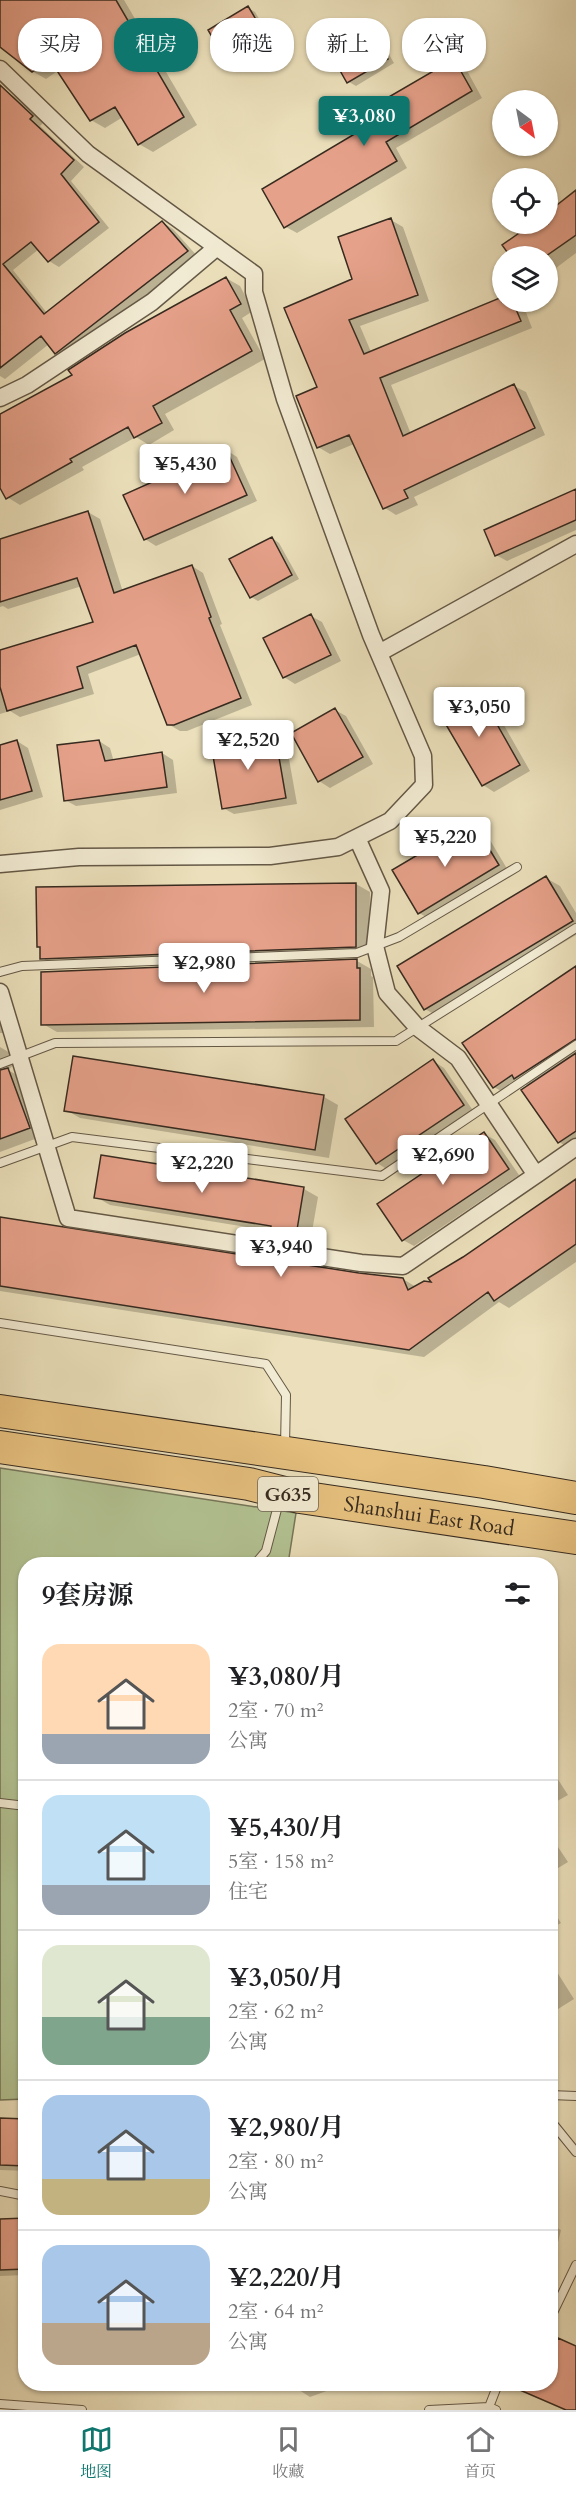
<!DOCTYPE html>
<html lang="zh">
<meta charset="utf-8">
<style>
:root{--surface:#fff;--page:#f2f2f2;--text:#202124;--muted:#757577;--line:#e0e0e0;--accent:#0f766e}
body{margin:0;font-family:Cardo,"Noto Serif SC",serif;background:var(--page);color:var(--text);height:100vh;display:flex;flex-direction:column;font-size:22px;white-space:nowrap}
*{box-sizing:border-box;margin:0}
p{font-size:20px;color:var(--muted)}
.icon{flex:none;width:33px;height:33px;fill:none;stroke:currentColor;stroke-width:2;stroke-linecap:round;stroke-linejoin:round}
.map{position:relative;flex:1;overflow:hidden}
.details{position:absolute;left:18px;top:1557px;width:540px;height:834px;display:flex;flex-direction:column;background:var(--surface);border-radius:24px;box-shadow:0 2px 4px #0004}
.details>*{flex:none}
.top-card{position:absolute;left:18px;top:18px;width:540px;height:54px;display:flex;gap:12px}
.needle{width:39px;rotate:148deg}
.tools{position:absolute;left:492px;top:90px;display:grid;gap:12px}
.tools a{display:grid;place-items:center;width:66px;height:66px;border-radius:50%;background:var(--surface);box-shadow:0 2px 4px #0004;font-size:30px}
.price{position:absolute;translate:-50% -51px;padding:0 14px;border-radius:6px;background:#fff;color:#222;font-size:20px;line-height:39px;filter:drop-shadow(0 2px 3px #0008)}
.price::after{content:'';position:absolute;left:50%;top:36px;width:18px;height:14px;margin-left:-9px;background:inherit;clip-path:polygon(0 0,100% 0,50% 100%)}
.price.current{background:var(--accent);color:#fff}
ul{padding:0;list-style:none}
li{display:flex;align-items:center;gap:18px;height:150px;padding:0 24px}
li+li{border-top:2px solid var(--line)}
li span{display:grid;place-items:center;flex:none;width:168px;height:120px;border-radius:18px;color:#555}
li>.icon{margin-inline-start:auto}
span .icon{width:72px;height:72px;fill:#fffc;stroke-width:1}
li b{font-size:26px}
h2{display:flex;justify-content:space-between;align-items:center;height:72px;padding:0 24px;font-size:26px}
.pill{padding:0 21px;border-radius:24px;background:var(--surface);box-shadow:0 2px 4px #0004;font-size:21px;line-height:54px}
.pill.current{background:var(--accent);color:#fff}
.dock{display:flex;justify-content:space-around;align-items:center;height:84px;border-top:2px solid var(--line);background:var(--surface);font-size:16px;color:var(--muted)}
.dock a{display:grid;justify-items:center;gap:3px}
.dock .current{color:var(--accent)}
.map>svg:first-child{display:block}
.green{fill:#b3c393;stroke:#757659;stroke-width:1.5}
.shadow{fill:#0003}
.building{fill:#e6a18a;stroke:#372a1f;stroke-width:1.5}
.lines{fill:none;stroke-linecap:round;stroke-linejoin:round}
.lane-casing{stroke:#645846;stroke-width:10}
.street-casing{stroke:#645846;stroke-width:19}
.highway-casing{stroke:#372a1f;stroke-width:34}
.lane{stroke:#f2ebd3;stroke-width:8}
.street{stroke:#f2ebd3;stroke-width:16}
.highway{stroke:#e6c07e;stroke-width:32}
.labels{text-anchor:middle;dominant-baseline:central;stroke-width:4.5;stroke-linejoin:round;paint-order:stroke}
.shield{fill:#f2ebd3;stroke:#6f6455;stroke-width:1.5}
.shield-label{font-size:20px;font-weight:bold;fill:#372a1f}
.street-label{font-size:21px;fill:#372a1f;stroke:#f2ebd3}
</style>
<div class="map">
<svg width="576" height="2410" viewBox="0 0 576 2410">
<rect width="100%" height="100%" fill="#ebe0bb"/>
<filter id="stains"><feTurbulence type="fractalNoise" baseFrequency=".00333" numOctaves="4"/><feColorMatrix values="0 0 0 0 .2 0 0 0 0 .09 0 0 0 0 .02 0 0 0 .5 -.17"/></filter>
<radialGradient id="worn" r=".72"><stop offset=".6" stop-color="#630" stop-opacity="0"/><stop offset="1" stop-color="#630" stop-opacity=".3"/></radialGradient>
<!-- green -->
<path class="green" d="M0,1468L296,1513L288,1564H26L25,2099L0,2100Z"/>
<!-- shadow -->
<path class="shadow" d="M0,0H124L197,125L153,152L139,144L123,117L105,128L91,120L59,70L46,79L32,71L0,45Z
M248,8L255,12L273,42L235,64L227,60Z
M369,30L377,34L394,63L356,86L349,82Z
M454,61L465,67L482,98L396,148L407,168L297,233L286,227L397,111Z
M4,91L15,97L43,123L40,126L84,167L71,181L109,228L59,267L49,261L39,249L13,270L47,313L162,222L173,229L198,257L67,359L56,353L49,344L5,379L0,376V93Z
M576,192V253L548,274V256H512L504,246L534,224H548V214Z
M391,220L403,227L429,301L360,326L371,352L502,299V302H522L532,328L391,385L411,434L514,386L526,392L545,435L414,497L418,505L396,515L385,508L354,444L330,454L318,447L319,388L354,280Z
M226,278L240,286L253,311L242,318L265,359L165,414L174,430L149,445L136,437L82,467L84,470L20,505L7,497L0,487V416L74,375Z
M226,450L237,457L257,501L156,546L145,539Z
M576,494V530L507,561L496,555Z
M88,512L100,519L123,592L192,566L203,573L222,624L220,625L252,705L187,731H180L168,724L141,654L88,674L94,694L20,717L10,711L0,714V653L95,623L82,586L8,609L3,606L0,607V540Z
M272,538L279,543L299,579L258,601L251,597Z
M311,616L322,622L341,661L295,684L284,677Z
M477,691L488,697L530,771L494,792L483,785Z
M335,710L346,716L373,764L330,788L319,781Z
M275,736L286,742L297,804L234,814L223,808Z
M17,741L28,748L43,797L0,810V746Z
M99,741L110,748L114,762L162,753L173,760L177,793L76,806L65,800Z
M473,824L484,830L509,872L430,919L419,913Z
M546,878L560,886L576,913V935L439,1017L425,1009Z
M356,884L370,892L369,954L56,966L42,958V948Z
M357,961L371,969V976L373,977L374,1027L57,1032L43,1024Z
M576,968V1148L573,1150L559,1142L529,1086L525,1084L508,1095L494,1087Z
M0,1023L4,1033H0Z
M0,1047L12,1054L15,1064L8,1070L22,1078L43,1136L0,1152Z
M433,1061L444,1068L474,1112L388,1170L377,1163Z
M324,1097L338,1105L329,1158L80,1118L66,1110Z
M484,1134L495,1140L519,1175L414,1246L403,1240Z
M576,1180V1262L509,1308L499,1302L424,1357L0,1291V1219L359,1275L403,1279L416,1287L434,1284L464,1258Z
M304,1189L318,1197L309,1249L284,1246L270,1237L271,1231L110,1205L96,1197Z
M550,1767L568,1795L550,1805Z
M550,1835L568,1862L550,1873Z
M550,1906L561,1923L550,1929Z
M550,1961L574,1999L550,2014Z
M0,2120L26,2121V2171L0,2170Z
M0,2220H26V2275L0,2276Z
M550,2224L561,2230L550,2275Z
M103,2384H176L110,2388Z
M214,2384H235L218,2386Z
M297,2384H346L310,2397L299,2390Z"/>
<!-- building -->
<path class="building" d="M0,0H116L184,117L138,145L115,107L90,121L50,60L32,72L0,47Z
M248,6L267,38L226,61L208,30Z
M369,28L388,59L347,83L329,51Z
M454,59L472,91L386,142L397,161L284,228L262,189L395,110L387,98Z
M0,85L33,116L30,119L74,160L61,174L99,222L48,262L31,242L3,264L44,314L162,221L188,251L55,354L41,336L0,368Z
M576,190V235L546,256H510L502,245L532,224H548V212Z
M391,218L418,295L349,320L364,354L502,297V302H513L521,321L380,378L403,436L514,384L535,428L404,490L408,498L383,509L349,435L317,448L296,396L317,387L284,308L352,279L338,237Z
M226,277L241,304L230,310L252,351L153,406L162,423L134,438L128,427L70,459L72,462L6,499L0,488V414L72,375L68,370L125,333Z
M226,449L247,495L144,540L123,495Z
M576,489V520L495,556L484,530Z
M88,511L114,593L192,565L211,617L209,618L241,698L174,725H167L136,645L77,667L83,688L7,711L0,687V650L93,622L77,578L0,602V539Z
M272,537L292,575L250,598L229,559Z
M311,614L331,655L283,678L263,638Z
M477,689L520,765L482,786L438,711Z
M335,708L363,757L318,782L291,733Z
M268,734H275L286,798L222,809L211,744Z
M17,740L32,791L0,800V745Z
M99,740L105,761L162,752L167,787L64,801L57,745Z
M473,822L499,865L418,914L392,870Z
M546,876L573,921L424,1010L397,966Z
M356,883V947L40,959V947H37L36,887Z
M357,959V968H360V1020L41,1025V972Z
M576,966V1039L514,1079L512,1075L493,1088L462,1043Z
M576,1053V1131L558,1143L521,1090Z
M73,1056L324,1095L315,1150L64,1111Z
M433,1059L464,1105L376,1164L345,1119Z
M8,1068L30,1128L0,1139V1070Z
M484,1132L509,1169L402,1241L377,1204Z
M101,1155L304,1187L295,1242L269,1238L271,1226L94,1198Z
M576,1179V1244L494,1301L488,1292L409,1350L0,1286V1217L359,1273L403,1278L408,1290L424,1281L431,1282L428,1278L463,1257Z
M0,2118L26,2119V2166L0,2165Z
M26,2218V2269L0,2270V2219Z
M558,2338L576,2346V2410H566L506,2384H550V2356Z"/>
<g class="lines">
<!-- lane casing -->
<g class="lane-casing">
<path id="lane" d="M0,972L22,966L357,953L399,937L517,867
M0,1064L55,1043L396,1041L576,928
M0,1163L72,1137L382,1176L576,1045
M0,1323L266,1364L286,1395L285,1446
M255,1564L266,1551L280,1498
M0,1803L26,1806
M550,2095L576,2096
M550,2120L576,2152
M0,2191L26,2196
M550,2319L576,2265
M0,2404L82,2410
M489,2407L498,2384
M429,2410L489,2407L496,2410"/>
</g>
<!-- street casing -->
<g class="street-casing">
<path id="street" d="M0,69L88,154L254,274V292L285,399L371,635L423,756L424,785L390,821L338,847L270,856L79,857L0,864
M0,398L27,385L152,302L217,247
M379,653L576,544
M0,992L68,1218L361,1263L403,1266L536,1175L458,1058L417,1027L387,993L375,946L381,891L357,838
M536,1175L576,1147"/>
</g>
<!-- highway casing -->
<g class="highway-casing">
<g id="highway">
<path d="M0,1411L484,1482L576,1498"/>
<path id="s1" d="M0,1447L249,1484L300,1497L576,1538"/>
</g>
</g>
<!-- lane -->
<use href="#lane" class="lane"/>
<!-- street -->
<use href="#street" class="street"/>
<!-- highway -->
<use href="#highway" class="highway"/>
</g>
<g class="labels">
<!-- shield labels -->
<rect class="shield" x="258" y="1477" width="60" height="34" rx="4.5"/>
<g class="shield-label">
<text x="288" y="1494">G635</text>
</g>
<!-- street labels -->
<g class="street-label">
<text stroke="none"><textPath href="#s1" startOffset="435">Shanshui East Road</textPath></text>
</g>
</g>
<rect width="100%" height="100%" filter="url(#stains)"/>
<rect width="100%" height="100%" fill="url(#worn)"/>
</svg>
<div class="tools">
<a><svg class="needle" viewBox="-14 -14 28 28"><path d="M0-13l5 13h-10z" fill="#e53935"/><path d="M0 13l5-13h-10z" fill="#757577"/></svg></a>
<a><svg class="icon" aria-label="locate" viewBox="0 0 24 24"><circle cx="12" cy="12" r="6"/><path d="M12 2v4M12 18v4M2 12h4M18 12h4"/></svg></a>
<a><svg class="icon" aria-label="layers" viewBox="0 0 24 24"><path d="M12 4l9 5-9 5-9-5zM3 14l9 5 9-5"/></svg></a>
</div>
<b class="price current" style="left:364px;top:147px">¥3,080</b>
<b class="price" style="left:185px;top:495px">¥5,430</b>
<b class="price" style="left:479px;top:738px">¥3,050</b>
<b class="price" style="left:248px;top:771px">¥2,520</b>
<b class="price" style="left:445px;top:868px">¥5,220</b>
<b class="price" style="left:204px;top:994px">¥2,980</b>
<b class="price" style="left:443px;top:1186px">¥2,690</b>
<b class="price" style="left:202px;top:1194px">¥2,220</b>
<b class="price" style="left:281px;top:1278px">¥3,940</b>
<div class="top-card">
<a class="pill">买房</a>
<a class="pill current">租房</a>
<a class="pill">筛选</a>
<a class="pill">新上</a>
<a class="pill">公寓</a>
</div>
<section class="details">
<h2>9套房源<svg class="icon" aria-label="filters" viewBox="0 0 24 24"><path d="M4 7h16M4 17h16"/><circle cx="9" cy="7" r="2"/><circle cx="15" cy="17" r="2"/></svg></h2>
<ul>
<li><span style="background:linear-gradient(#ffd9b3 75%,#9aa5b1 0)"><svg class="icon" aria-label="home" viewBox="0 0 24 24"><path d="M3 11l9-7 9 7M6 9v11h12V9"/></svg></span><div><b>¥3,080/月</b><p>2室 · 70 m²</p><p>公寓</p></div></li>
<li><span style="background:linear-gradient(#bfe0f5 75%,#9aa5b1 0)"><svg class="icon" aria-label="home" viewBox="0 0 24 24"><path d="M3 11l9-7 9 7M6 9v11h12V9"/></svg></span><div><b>¥5,430/月</b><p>5室 · 158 m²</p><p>住宅</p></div></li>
<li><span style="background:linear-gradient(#dfe7d0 60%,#7fa58c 0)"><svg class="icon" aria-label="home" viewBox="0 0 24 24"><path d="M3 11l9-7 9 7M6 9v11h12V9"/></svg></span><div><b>¥3,050/月</b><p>2室 · 62 m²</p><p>公寓</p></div></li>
<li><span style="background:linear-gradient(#a9c7e8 70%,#c2b280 0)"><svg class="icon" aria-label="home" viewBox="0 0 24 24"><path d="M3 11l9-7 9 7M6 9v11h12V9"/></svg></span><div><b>¥2,980/月</b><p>2室 · 80 m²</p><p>公寓</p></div></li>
<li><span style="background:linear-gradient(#a9c7e8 65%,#b9a48a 0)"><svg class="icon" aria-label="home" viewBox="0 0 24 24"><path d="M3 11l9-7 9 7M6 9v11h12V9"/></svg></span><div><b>¥2,220/月</b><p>2室 · 64 m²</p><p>公寓</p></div></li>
</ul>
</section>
</div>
<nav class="dock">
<a class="current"><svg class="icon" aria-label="map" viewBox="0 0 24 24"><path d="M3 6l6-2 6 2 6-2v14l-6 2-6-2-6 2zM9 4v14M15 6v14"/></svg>地图</a>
<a><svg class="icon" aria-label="saved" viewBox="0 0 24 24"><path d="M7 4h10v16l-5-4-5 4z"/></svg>收藏</a>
<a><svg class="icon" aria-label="home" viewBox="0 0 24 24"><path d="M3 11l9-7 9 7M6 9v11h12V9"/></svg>首页</a>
</nav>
